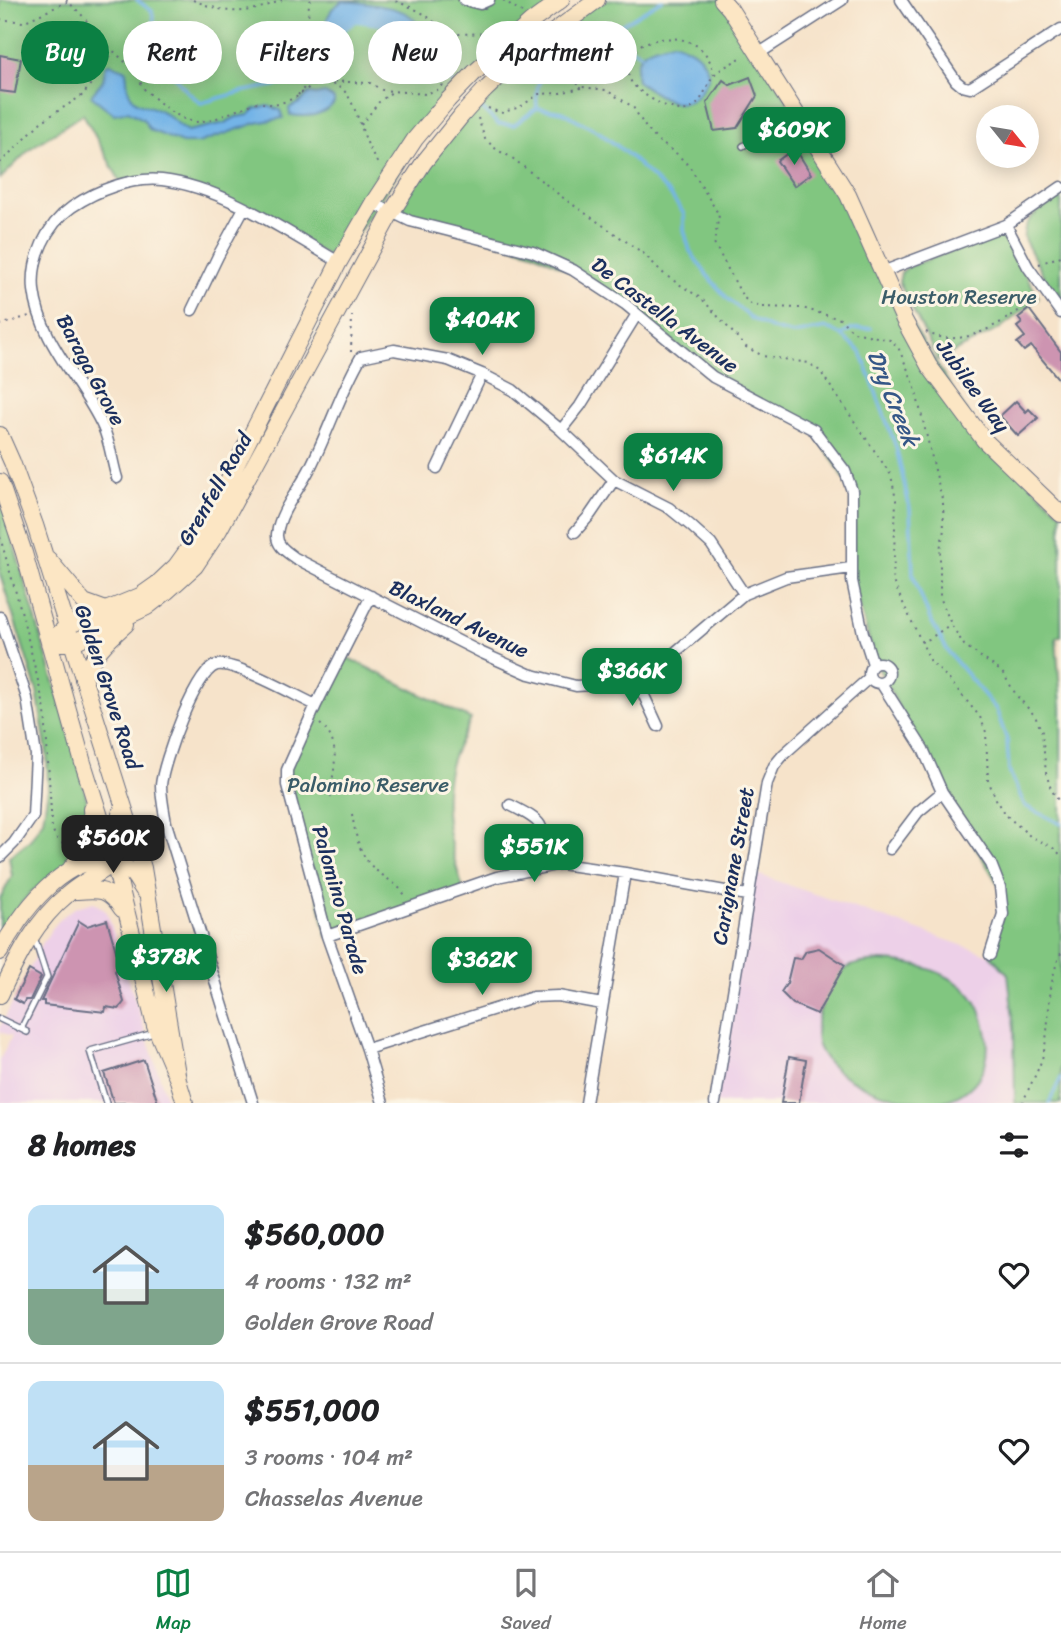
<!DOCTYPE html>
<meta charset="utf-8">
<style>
:root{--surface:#fff;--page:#f6f6f6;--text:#202124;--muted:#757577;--line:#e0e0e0;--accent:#0b8043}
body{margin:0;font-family:Sriracha,sans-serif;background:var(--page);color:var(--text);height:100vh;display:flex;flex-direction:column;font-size:26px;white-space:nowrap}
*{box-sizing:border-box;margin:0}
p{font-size:23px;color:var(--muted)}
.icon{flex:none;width:38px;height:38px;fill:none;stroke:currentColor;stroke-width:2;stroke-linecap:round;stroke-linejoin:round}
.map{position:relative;height:1103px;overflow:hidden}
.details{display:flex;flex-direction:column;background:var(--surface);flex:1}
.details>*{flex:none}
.banner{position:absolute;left:21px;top:21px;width:700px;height:63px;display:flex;gap:14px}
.needle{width:46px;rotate:120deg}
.fabs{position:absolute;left:976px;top:105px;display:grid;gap:14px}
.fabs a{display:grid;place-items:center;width:63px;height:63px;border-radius:50%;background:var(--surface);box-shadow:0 4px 18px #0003;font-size:35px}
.price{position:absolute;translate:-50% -60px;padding:0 16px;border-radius:14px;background:var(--accent);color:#fff;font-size:23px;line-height:46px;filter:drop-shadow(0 2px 4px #0008)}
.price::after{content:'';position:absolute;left:50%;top:42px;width:21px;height:16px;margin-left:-10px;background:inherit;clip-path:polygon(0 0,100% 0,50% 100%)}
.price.selected{background:#222;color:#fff}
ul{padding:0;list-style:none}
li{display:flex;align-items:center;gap:21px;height:175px;padding:0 28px}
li+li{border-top:2px solid var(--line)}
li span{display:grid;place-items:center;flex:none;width:196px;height:140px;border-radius:14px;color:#555}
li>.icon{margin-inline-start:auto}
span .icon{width:84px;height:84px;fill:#fffc;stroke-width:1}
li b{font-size:30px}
h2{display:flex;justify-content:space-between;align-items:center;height:84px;padding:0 28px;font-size:30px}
.pill{padding:0 24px;border-radius:32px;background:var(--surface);box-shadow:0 4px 18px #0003;font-size:24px;line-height:63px}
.pill.selected{background:var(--accent);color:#fff}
.tab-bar{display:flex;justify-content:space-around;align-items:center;height:98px;border-top:2px solid var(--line);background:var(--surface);font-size:19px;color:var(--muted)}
.tab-bar a{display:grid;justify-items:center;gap:4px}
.tab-bar .selected{color:var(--accent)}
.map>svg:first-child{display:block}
.built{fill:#edd0e8}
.green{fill:#81c680;stroke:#4e7a6f;stroke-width:2}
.water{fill:#73b4e7;stroke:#4772a2;stroke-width:2}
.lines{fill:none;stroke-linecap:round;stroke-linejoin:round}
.stream{stroke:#73b4e7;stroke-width:3.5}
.building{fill:#cd94b1}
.lane-casing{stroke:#686e84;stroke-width:8}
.street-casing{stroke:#686e84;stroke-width:13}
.secondary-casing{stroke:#686e84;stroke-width:18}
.path{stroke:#686e84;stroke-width:2;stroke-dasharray:2 5;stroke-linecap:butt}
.lane{stroke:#fff;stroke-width:5}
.street{stroke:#fff;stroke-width:10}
.secondary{stroke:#fce6c4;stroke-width:16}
.secondary-bridge-casing{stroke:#686e84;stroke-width:18;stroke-linecap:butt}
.secondary-bridge{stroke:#fce6c4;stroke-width:16}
.labels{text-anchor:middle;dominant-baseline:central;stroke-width:6;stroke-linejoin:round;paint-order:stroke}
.park-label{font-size:21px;fill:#3a5c68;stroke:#fcf5e5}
.street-label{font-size:21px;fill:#1b2f5e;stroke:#fcf5e5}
.water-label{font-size:23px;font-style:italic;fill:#355787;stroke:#fcf5e5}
</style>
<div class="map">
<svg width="1061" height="1103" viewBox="0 0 1061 1103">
<rect width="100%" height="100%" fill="#fcf5e5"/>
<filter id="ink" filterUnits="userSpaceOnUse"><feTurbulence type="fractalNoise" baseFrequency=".0143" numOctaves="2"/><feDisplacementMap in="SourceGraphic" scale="14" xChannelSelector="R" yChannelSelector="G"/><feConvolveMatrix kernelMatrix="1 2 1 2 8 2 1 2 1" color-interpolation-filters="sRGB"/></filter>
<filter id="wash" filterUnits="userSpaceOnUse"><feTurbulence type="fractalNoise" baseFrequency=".00686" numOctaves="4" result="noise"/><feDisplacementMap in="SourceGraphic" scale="28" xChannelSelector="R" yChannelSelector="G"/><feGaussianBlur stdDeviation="1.57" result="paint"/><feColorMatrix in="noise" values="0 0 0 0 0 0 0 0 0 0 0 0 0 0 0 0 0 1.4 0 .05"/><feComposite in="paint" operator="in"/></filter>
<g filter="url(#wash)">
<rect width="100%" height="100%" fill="#f6e3ca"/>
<!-- built -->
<path class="built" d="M751,872L990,955L1008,973L1014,1028L1015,1103H715Z
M94,902L107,912L168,1103H0V1059L12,1036L0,1032V1027L42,944L51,930L62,917L76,907Z"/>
<!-- green -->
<path class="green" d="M0,0H564L439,111L339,262L244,208L161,180L122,185L83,114L31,148L0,179Z
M597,0H723L848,195L886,282L984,440L1061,513V636L1056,637L1061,707V1103H1015L1014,1028L1008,974L990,955L1003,914L1000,887L942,792L876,663L852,581V491L814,430L733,389L598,285L533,252L391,213L488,87Z
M1061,197V300L1051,289L1024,239C1021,217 1045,208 1061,197Z
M999,236L1007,242L1039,298L999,329L938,360L899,282L901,273L908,267L989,237Z
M0,497L81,774L91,820L77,857L30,893L20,905L0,935V899L12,876L9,857L30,840L43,820L48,789L47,753L37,691L0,574Z
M342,655L471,719C465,732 457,746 452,759C438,802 450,848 463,889L327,936L287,770Z
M881,961C910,962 942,969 965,989C977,1000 983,1014 986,1030C994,1068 974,1096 936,1103C898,1103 833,1083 818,1046C811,1027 826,985 840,972C852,963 867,962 881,961Z"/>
<!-- water -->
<path class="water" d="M342,1C358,2 397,6 410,16C418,21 420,32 422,41L416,52C399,27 385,25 356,21L338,34L326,21L332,9Z
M673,42C692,48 705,56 709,76C690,120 668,102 637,81C632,51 648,48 673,42Z
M111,64L125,69C129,78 125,88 131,96C137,107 151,105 161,111C171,117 178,125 188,131L225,123L236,117L249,115L255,109L268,106L280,110L283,118L256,123L198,143H182L150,130L143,119L128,111L114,114L91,96L103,80L106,65Z
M309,93L315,95L325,93L334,99V103C323,117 306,117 290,115L289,108L301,102Z"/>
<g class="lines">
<!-- stream -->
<path class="stream" d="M137,0L152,11C158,49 169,80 201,103L245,91L283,84L313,75L331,52L338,34L356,21L385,25L406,37L416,52L437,73L455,84
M601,37L662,0
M478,105L498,124L514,125L537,108L563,112L599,132L625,152L669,193L684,214V230L690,251L707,275L727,298L752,319L773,329L793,334L827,328L841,335L861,352L896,447L910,509L913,575L930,619L949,653L996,709L1007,740L1009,771L1025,806L1061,824
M537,108C536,97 536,84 543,75C553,61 594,35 611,39C621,41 632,49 641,54
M841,335L852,329L871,328
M1049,1103L1061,1078"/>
</g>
<g id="blocks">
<!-- building -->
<path class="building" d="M0,55L21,59L15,93L0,91Z
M750,77L757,96L737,128L714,131L707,103L723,80L730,85Z
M795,148L811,174L794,186L777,161Z
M1029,309L1061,352V382L1031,346L1024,351L1017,343L1025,337L1017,327L1022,323L1018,318Z
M1016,401L1026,412L1029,409L1038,418L1018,436L1000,416Z
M107,920L120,965L115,971L124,1002L121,1006L118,1009L106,1007L105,1012L44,1005V1001H41L79,921L87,926Z
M819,948L845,965L817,1014L793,1004L781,992L787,983L793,958L801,959L806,951Z
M29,970L41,977L30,1000H25L23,1004L14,999Z
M789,1057L806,1060L799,1103H781Z
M144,1060L158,1103H114L104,1073Z"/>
</g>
</g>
<g filter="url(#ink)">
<use href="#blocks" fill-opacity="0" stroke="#686e84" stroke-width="2"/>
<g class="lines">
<!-- lane casing -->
<g class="lane-casing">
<path id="lane" d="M743,146L793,114
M0,1019L27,1032
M21,1029L47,977L34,937
M106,1103L90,1051L154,1033"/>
</g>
<!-- street casing -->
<g class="street-casing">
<path id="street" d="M464,0L480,4L489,0
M901,0L956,81L962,86L970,88L1061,29
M758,54L842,0
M373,203L410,221L533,252L573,270L625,304L713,377L814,430L845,471L852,491V581L863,633L873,664
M1006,225L1028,267L1061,313
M882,272L1006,225L1061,187
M192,310L218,256L244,208
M561,430L580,406L637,314
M437,468L482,374
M117,478C112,462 110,442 103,427C82,381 40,343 34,290C31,259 46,225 72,207C97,190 131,177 162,180C223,187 287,232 339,262
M575,532L590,515L614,480
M744,594L711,544L690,525L669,508L614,480L561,430L513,390L482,374L448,360L394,350L361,357C341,391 329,430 311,466C301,488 280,509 277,534C276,546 287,552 295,558L482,653L529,674L576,686L609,684L635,676L666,660L744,594L786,577L851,568
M371,596L316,705L287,770V785L327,936L367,1049L383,1103
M0,617L27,698L36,755L33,816L14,843L0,857
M869 673a10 10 0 1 1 20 0a10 10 0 1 1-20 0Z
M635,676L658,726
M881,683L923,749L942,792L991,864L1000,887L1003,914L990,955
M510,805C550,825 544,825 537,867
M890,849L918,812L942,792
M327,936L497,877L561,864L625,873L747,895
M367,1049L533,997L558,996L602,1004
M253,1103L166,823C164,811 161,797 161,785C163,763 196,669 217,665C235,661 296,696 316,705
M586,1103L625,873
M715,1103L767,783L774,766L784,754L870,677"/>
</g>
<!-- secondary casing -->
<g class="secondary-casing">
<path id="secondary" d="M722,0L730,9L848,195L904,320L929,366L984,440L1061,514
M474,73L531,22L561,0
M483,92L521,56L597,0
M0,435L12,462L35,525L143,868L178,1080
M0,482L24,553L83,763L113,858L155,1026L178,1080L185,1103
M48,559L84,602L106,610
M49,643H72L147,607L165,593L195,566L219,530L391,213L424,162L462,115
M49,643L67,626L140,596L157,584L176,566L205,526L339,262L373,203L415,139L448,100
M83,679C92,655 107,641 126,624
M114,863L121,839L120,814
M71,868C87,849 94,834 91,809
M76,891C100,889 108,888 122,909
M0,952C18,916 66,850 113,863C119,864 124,865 128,869C135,875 139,884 144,891
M0,995C17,958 36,920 68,894C82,882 99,874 114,863"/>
</g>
<!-- path -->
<path class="path" d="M66,0L80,13L107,45L136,72L143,88L168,110L186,120L195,122L212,120L257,102L275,105L295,98L311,86L326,81C331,84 337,86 342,89C357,100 364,149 380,166
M193,0C229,15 246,15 282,0
M503,0L522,12
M0,19L23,22L67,2
M439,26L457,34L498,33
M549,52L573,80L582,87L606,90L633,107L646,128L657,140L677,154L690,167L719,215L714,243L743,297L751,304L761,307L802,308L840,319L854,332L890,340L898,347L914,384L943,503L944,530L940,549V597L951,624L964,645L1002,672L1017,696L1035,716L1042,732L1046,773L1051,789L1061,805
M714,75C708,38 673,32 642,44C633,52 625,64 629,77C633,92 672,113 687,110C704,106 705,83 716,73C724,67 735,61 744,56
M327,81L370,83L382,90L425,94L440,89L450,74C446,62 447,52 444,40C440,17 410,6 391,0
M298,95L308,83L306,58L309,2L311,0
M488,108L501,113L520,107L539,94L560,93L581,88
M478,118L485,139L497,150L511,157L566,200L643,253L665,275L702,299L746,347L763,356L809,363L820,371L891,475L896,500L893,582L931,662L947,677L980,717L986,732L988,780L996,799L1007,816L1030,836L1052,847L1061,855
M361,125L379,102L393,91
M0,163L41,122L83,95L113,52
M1039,264L1061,256
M0,325L29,316
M926,332C965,352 1007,319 1038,297
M351,352L352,316
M0,537L22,614L45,710L52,829L57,839L69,849
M921,642L929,639L951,624
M320,724C341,741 335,768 330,791L331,797
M352,814C356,838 360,860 381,874C391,882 399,885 406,897
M1023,1103C1029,1085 1040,1070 1044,1051C1051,1018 1046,985 1061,953"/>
<!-- lane -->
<use href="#lane" class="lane"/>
<!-- street -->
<use href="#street" class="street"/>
<!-- secondary -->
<use href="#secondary" class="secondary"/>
<!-- secondary-bridge casing -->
<g class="secondary-bridge-casing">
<path id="secondary-bridge" d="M448,100L474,73
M462,115L483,92"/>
</g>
<!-- secondary-bridge -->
<use href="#secondary-bridge" class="secondary-bridge"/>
</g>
</g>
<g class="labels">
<!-- park labels -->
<g class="park-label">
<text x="959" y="297">Houston Reserve</text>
<text x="368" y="785">Palomino Reserve</text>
</g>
<!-- street labels -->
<g class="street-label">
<text transform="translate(665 315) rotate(37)">De Castella Avenue</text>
<text transform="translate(91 370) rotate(62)">Baraga Grove</text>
<text transform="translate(973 386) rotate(54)">Jubilee Way</text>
<text transform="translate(215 489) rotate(-60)">Grenfell Road</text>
<text transform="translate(459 619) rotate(26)">Blaxland Avenue</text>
<text transform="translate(108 687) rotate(72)">Golden Grove Road</text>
<text transform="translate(733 866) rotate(-80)">Carignane Street</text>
<text transform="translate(340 900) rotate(74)">Palomino Parade</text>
</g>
<!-- water labels -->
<g class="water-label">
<text transform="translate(893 398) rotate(68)">Dry Creek</text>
</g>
</g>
</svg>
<div class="fabs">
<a><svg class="needle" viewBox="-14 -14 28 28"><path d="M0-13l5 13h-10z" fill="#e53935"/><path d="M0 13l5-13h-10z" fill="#757577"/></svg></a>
</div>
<b class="price" style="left:794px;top:167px">$609K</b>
<b class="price" style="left:482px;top:357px">$404K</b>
<b class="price" style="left:673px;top:493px">$614K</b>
<b class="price" style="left:632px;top:708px">$366K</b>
<b class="price selected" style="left:113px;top:875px">$560K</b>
<b class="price" style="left:534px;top:884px">$551K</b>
<b class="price" style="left:166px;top:994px">$378K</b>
<b class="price" style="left:482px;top:997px">$362K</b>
<div class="banner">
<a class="pill selected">Buy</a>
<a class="pill">Rent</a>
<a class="pill">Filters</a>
<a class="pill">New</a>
<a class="pill">Apartment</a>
</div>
</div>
<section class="details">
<h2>8 homes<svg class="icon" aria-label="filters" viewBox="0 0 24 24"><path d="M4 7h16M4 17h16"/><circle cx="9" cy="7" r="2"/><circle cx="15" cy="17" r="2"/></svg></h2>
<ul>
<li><span style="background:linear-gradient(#bfe0f5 60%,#7fa58c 0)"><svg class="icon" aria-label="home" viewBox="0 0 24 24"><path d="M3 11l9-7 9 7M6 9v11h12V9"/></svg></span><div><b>$560,000</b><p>4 rooms · 132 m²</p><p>Golden Grove Road</p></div><svg class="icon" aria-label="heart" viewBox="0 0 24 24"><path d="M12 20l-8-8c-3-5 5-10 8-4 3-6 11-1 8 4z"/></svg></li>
<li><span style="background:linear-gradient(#bfe0f5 60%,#b9a48a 0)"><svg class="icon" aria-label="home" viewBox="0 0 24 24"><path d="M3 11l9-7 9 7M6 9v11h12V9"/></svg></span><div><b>$551,000</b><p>3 rooms · 104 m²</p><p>Chasselas Avenue</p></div><svg class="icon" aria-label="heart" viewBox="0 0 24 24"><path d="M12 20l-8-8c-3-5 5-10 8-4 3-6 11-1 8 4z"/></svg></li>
</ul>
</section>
<nav class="tab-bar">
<a class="selected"><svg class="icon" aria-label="map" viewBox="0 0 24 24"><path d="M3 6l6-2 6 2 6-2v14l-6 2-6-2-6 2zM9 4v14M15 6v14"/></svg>Map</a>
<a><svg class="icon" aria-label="saved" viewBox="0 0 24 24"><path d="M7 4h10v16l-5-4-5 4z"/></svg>Saved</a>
<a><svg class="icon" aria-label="home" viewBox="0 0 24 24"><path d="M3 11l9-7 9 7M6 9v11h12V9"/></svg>Home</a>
</nav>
